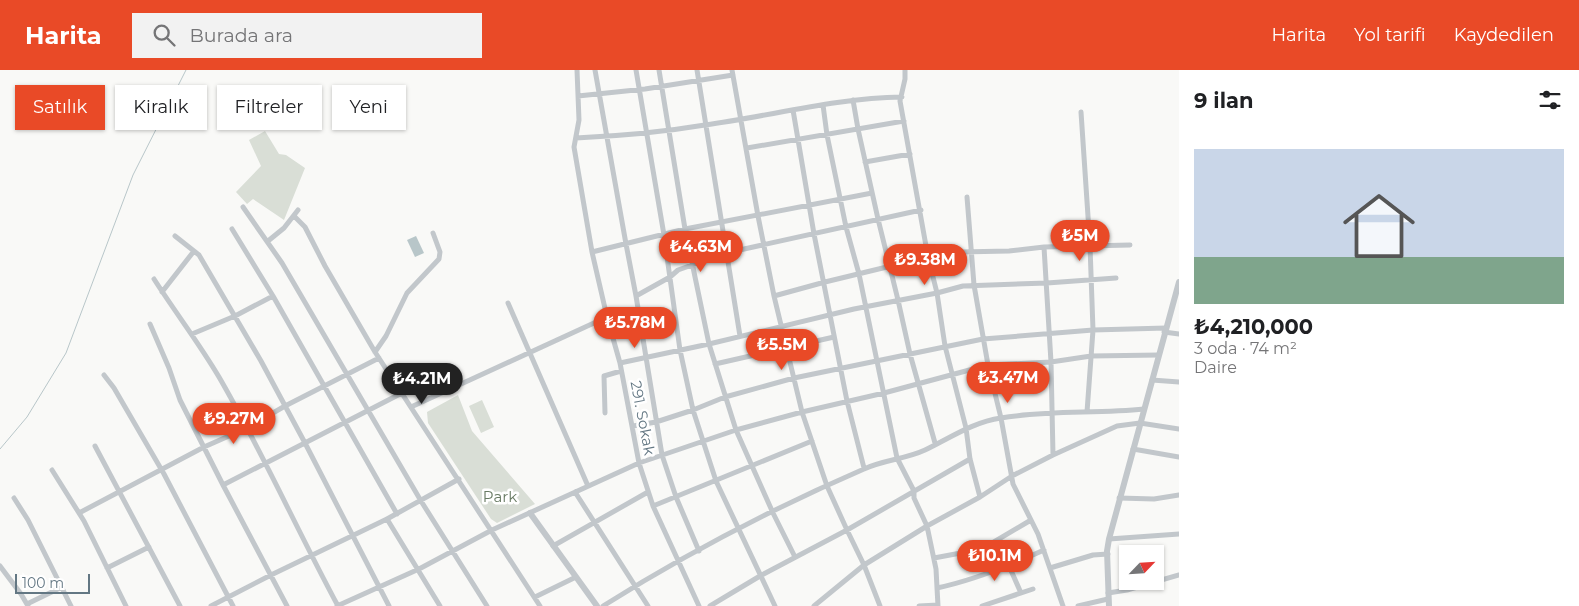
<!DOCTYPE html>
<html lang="tr">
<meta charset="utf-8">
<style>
:root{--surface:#fff;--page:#f2f2f2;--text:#202124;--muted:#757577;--line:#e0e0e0;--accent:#e94a27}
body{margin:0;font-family:Montserrat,sans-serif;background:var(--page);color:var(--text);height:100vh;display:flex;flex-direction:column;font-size:19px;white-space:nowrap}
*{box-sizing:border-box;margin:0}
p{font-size:16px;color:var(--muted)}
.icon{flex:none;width:28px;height:28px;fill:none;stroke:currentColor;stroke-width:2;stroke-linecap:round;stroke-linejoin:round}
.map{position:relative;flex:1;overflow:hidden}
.drawer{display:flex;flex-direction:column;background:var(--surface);width:400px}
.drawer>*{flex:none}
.banner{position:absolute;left:15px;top:15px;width:475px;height:45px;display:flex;gap:10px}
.needle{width:32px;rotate:65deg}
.buttons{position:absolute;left:1119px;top:475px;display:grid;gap:10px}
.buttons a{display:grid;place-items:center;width:45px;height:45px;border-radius:0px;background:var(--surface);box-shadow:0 1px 4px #0004;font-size:25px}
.scale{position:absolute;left:15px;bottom:12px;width:75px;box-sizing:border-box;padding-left:5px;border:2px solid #637783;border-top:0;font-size:14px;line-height:18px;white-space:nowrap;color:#637783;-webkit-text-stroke:4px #fff;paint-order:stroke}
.price{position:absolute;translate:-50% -42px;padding:0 11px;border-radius:18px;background:var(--accent);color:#fff;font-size:16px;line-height:32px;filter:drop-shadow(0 1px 2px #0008)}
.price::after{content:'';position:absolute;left:50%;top:30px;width:15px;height:11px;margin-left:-8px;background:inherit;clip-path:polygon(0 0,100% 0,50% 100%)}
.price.active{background:#222;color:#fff}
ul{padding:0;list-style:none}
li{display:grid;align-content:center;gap:10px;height:265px;padding:0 15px}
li+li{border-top:1px solid var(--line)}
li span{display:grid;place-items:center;height:155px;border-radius:0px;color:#555}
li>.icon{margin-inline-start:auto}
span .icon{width:90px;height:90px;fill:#fffc;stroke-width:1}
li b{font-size:21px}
h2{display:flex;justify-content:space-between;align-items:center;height:60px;padding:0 15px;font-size:21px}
.pill{padding:0 18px;border-radius:0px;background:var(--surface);box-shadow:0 1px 4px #0004;font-size:18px;line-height:45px}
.pill.active{background:var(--accent);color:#fff}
header{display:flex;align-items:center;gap:30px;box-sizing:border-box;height:70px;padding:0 25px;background:var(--accent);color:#fff}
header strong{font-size:24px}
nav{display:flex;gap:28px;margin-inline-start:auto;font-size:18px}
.search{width:350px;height:45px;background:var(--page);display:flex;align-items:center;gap:12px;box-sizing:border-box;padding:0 18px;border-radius:0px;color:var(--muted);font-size:19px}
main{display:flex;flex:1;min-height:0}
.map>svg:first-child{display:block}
.green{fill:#d9ded6}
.water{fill:#b8c6c9}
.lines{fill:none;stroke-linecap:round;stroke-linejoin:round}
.stream{stroke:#b8c6c9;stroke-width:1}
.minor{stroke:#c2c7cb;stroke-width:5}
.tertiary{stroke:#c2c7cb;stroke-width:6}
.labels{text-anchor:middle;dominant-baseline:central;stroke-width:5;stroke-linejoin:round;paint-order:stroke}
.street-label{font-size:15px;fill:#637783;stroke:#fff}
.park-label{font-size:15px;fill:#687a63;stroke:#fff}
</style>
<header>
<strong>Harita</strong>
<div class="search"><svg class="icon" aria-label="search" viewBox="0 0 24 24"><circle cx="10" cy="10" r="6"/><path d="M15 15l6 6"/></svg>Burada ara</div>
<nav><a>Harita</a><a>Yol tarifi</a><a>Kaydedilen</a></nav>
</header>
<main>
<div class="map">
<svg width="1179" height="536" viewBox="0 0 1179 536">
<rect width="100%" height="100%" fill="#f9f9f7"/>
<!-- green -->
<path class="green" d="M265,61L279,84L286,85L305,98L284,150L253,129L247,134L236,122L261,96L249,70Z
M458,325L472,361L535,434L497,453L491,449L428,353L427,342Z
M482,330L494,357L481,363L469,336Z"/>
<!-- water -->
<path class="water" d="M416,166L424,183L415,187L407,170Z"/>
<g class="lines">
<!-- stream -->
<path class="stream" d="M0,379L27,347L66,283L133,105L186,0"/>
<!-- minor -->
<path class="minor" d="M577,0L579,50L574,77L592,182L607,247L620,293L639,393L653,436L699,536
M595,0L626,174L636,226L662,385L676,427L699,481
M636,0L664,165L680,280L693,340L716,411L775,536
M659,0L685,159L709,274L736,360L773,443L795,487
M697,0L740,266
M732,0L758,146L774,226L802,342L827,416L847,460L864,495L880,536
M905,0V9L900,31L928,187L937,223L945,276L966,358L970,389L980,427
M578,26L645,19L733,5
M853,30L858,59L878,149L898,230L910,284L935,373
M823,35L827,65L846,157L859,204L897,388L914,421V428L927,456L936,499L938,536
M793,40L814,164L847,331L864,398
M1081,42L1090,176L1093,260L1087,342
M576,68C619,66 663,62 705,55C771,46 835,28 902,27
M747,78L904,51
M865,92L910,84
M967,127L974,215L988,295L1001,348L1013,414L1038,464L1063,536
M243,137L282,193L421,431L487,536
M294,146L305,157L325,196L375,282L540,536
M232,159L273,226L397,444
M175,166L199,185L261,291L305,373L389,536
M268,171L284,158L298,140
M1044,177L1051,292L1053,385
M592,182L685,159L872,123
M154,209C175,242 199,273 219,307C262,381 297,460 338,536
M162,222L194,181
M636,226L670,207L678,200L726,183L921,140
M774,226L825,212L924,188L959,182L1009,181L1044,177L1130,175
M508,233L588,416
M150,254L169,298L180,330L223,415L287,536
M1164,262L1179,264
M192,264L235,246L273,226
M375,282L386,266L407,223L439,189L440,182L433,163
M620,293L709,274L854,239L937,223L963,216L1047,213L1116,208
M715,294L834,267
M104,305L114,318L164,404L233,536
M1152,310L1179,312
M411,337L607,247
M605,343L604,306L621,301
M633,356L656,352L693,340L725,327L794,308L983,269L1093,260L1166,258
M95,376L180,536
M1133,379L1179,387
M52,400L84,451L126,536
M223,415L402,323
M575,422L648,536
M14,428L28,450L71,536
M1119,428L1154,429L1179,425
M653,436L812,371
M79,443L204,377L247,358L285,336L379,288
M387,449L440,536
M1109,469L1179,464
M553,476L648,422
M934,488L982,479L1031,450
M0,496L21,524L28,536
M1009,496L1021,523
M107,498L149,477
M1050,498L1093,485L1108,484
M937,518C975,510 1009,496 1044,480
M1108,523L1127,520L1179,505
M535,527L576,507
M27,534L62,517
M211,536L271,505L387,449L459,409
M337,536L419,499L492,460L639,393L736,360L802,342L884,323L988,295L1051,292L1091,286L1159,285
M603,536C684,485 776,437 864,399C883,390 906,389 925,380C950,368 973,352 1001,348C1048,340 1097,344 1144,339
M710,536L760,506L847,460L970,389
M814,536L864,495L927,456L980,427L1012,406L1053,385L1117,356L1140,353L1179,359
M919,536L938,535
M982,536L1033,519
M1078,536L1108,529"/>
<!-- tertiary -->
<path class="tertiary" d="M530,443L597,536
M1109,536L1107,481L1109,469L1179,212"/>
</g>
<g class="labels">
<!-- street labels -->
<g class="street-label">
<text transform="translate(643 348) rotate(79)">291. Sokak</text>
</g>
<!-- park labels -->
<g class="park-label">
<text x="500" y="426">Park</text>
</g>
</g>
</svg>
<div class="buttons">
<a><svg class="needle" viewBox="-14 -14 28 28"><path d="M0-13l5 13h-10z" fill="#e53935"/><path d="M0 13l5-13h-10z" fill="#757577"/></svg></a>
</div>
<div class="scale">100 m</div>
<b class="price" style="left:1080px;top:192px">₺5M</b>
<b class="price" style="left:701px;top:203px">₺4.63M</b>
<b class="price" style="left:925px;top:216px">₺9.38M</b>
<b class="price" style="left:635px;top:279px">₺5.78M</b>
<b class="price" style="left:782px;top:301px">₺5.5M</b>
<b class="price" style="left:1008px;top:334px">₺3.47M</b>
<b class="price active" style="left:422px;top:335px">₺4.21M</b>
<b class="price" style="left:234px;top:375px">₺9.27M</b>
<b class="price" style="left:995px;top:512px">₺10.1M</b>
<div class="banner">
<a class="pill active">Satılık</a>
<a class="pill">Kiralık</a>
<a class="pill">Filtreler</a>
<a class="pill">Yeni</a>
</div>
</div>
<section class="drawer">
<h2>9 ilan<svg class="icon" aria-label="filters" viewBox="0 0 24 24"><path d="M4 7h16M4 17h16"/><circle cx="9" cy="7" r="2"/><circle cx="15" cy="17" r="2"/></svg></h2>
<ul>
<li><span style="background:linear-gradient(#c9d6e8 70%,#7fa58c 0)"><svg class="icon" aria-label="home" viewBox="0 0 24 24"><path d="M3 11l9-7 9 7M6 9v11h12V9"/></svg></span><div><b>₺4,210,000</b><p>3 oda · 74 m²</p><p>Daire</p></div></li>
</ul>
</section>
</main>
